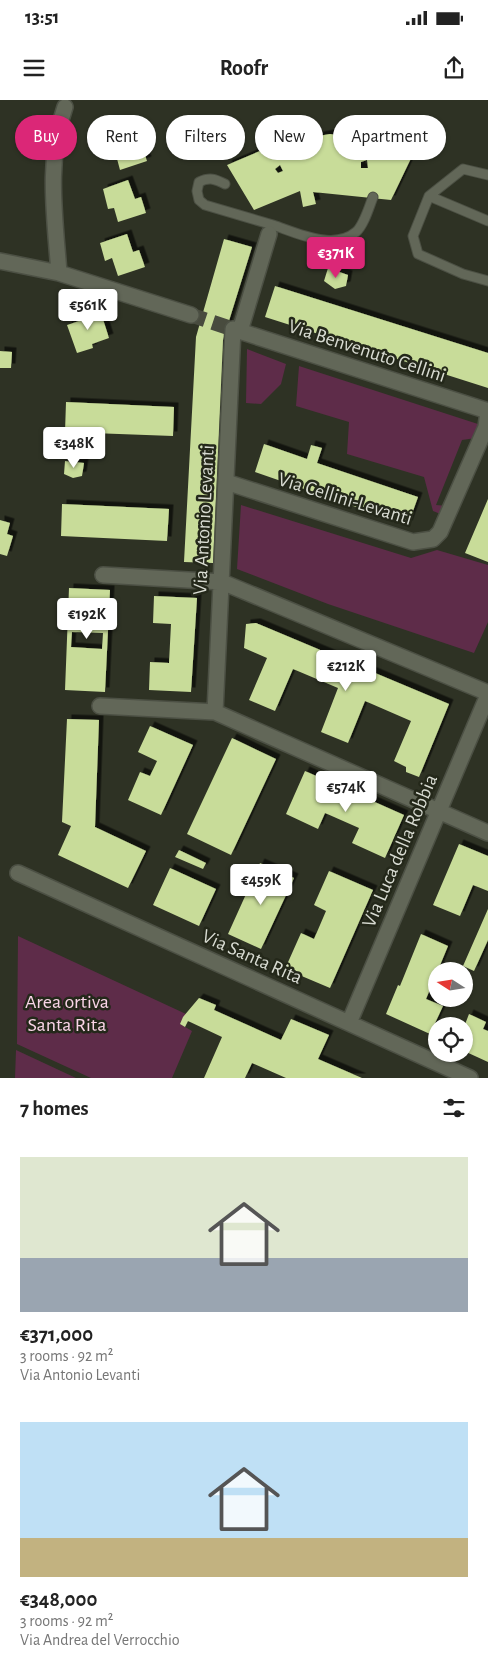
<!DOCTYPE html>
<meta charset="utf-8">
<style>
:root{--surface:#fff;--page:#f2f2f2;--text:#222;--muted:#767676;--accent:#db2777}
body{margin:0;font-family:"Alegreya Sans",sans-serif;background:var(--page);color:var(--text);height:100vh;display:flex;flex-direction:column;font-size:19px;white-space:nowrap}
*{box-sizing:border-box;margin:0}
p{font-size:16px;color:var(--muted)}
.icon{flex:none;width:28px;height:28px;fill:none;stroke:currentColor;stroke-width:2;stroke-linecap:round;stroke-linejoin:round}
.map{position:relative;height:978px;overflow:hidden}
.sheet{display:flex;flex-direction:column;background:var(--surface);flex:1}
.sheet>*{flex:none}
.hud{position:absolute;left:15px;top:15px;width:459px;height:45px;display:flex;gap:10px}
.needle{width:32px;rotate:282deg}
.fabs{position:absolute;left:428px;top:862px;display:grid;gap:10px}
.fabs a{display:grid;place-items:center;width:45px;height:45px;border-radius:50%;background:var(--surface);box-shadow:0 1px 4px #0004;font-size:25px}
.price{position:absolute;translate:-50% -42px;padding:0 11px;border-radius:5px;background:#fff;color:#222;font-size:16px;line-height:32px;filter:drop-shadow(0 1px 2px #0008)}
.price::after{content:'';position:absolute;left:50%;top:30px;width:15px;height:11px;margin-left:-8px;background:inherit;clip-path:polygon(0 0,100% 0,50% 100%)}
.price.selected{background:var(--accent);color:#fff}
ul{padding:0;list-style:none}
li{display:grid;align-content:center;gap:10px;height:265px;padding:0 20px}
li span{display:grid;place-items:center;height:155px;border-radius:0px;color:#555}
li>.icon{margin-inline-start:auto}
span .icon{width:90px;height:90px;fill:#fffc;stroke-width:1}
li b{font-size:21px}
h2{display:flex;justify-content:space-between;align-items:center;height:60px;padding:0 20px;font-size:21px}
.chip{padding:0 18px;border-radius:22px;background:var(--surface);box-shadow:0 1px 4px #0004;font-size:18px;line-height:45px}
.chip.selected{background:var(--accent);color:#fff}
.status{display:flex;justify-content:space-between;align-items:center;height:35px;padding:0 25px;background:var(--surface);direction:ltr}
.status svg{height:14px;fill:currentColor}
header{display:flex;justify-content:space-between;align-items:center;height:65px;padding:0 20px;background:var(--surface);font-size:22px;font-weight:600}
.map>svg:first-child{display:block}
.green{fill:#5e2c49}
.building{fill:#c8dc99;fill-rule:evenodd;filter:url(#shadow)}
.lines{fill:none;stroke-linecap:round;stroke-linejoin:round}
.minor-tunnel{stroke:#484b3e;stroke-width:15;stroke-dasharray:15 8;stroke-linecap:butt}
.service-casing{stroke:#4c5044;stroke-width:11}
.minor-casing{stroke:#4c5044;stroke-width:18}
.service{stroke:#626758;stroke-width:9}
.minor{stroke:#626758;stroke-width:15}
.labels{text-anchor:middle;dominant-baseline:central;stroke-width:5;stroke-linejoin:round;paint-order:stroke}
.street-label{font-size:20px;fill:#d8dbd2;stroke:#24281a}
.park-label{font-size:20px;fill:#fbd5e8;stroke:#24281a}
</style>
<div class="status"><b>13:51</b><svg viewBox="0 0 49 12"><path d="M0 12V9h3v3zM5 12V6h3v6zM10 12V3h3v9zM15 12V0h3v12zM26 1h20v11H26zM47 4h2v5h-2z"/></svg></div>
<header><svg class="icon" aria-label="menu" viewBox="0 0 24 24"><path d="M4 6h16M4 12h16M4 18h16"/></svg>Roofr<svg class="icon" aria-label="share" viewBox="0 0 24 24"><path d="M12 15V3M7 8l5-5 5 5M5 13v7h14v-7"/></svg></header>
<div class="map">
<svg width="488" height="978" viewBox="0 0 488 978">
<defs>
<filter id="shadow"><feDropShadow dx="4.5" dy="-4.5" stdDeviation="0" flood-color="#0009"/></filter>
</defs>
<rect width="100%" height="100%" fill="#2e3224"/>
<!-- green -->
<path class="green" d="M247,249L286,264L281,284L261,304L246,303Z
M299,266L481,325L476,338L462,340L436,405L447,406L443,415L433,411L424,377L347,354L349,322L296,306Z
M241,405L411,458L437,450L488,465V522L474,553L328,504L237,469Z
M18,836L186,914L180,924L192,931L172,978H91L17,944Z
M16,950L76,978H15Z"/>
<!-- building -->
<path class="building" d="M131,29L136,45L141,43L147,61L120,70L116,55L109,57L103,38Z
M330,34L390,43L415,50L391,100L313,92L316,104L303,107L300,91L254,110L227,65L279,43ZM367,60L368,68H361V62ZM280,65L283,71L278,73L275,69Z
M128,80L135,99L141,97L146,113L118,122L114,108L108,109L103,89Z
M127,134L133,152L139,150L145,167L118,176L112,158L105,161L100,143Z
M224,139L252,147L223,240L213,463L184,462L196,237Z
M328,168L348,175L346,186L335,189L324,181Z
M275,186L488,253V288L265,217Z
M100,210L109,238L92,244L93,248L77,253L67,225L82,220L81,217Z
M0,251L12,252L11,268H0Z
M66,302L174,307L173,336L65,332Z
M264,344L307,359L311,345L322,348L317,363L418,397L408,425L255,372Z
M65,361L84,363L82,376L73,378L64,374Z
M488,399V462L465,453Z
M62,404L169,409L167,441L61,436Z
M0,420L10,423L7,434L13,436L7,456L0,454Z
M69,488L110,490L105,592L65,590ZM72,532L103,533L102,549L71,547Z
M154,496L197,498L191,592L149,590L150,562L169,563L171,524L153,523Z
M256,523L449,604L419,677L406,672V667L394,661L411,621L365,601L348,643L321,632L338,588L293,569L275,611L249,600L267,558L244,548L246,524Z
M67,619L99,620L95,727L146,751L128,788L58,755L71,726L62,722Z
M150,626L193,645L161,715L128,700L140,672L150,676L157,661L138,652Z
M232,638L276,659L231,755L187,734Z
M305,671L404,715L385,758L352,743L359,728L325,713L318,729L286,714Z
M459,744L488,756V791L473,785L460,816L433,805Z
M179,750L206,763L203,769L175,757Z
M260,763L294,778L261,849L228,834Z
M170,768L216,789L199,826L153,805Z
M329,771L373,790L330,888L285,869L301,833L314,839L326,811L314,805Z
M488,809V840L474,871L463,866Z
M421,834L448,846L426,899L443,906L430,934L386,914L398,885L400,886Z
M199,898L216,905L214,910L281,940L291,919L329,935L318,959L362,978H286L252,963L245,978H204L222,937L188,921L185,927L180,924L183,917Z
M469,914L486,922L483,929L488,931V962L464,951V927Z"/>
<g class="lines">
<!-- minor-tunnel -->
<path class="minor-tunnel" d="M191,215L233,229"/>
<!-- service casing -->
<g class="service-casing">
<path id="service" d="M488,75L463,69L429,96L413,136L418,154L463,174L488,181
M225,84C215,79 210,77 199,82L197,91L199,100L205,105L273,125
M429,96L488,121
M269,134L273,125C297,133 334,151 356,132C364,125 369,107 373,97"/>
</g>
<!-- minor casing -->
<g class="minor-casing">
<path id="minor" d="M0,161L59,173L191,215
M59,173C55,118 46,60 65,7
M240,231L269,134
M103,475L222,482L488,593
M100,606L215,612L488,733
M215,612L233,229L488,311L486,327L440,432L433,439L413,442L226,382
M18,773L470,978
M349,923L488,595"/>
</g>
<!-- service -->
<use href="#service" class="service"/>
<!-- minor -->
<use href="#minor" class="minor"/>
</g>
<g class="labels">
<!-- street labels -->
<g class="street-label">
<text transform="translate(367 251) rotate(18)">Via Benvenuto Cellini</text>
<text transform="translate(345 399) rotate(17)">Via Cellini-Levanti</text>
<text transform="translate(204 420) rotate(-87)">Via Antonio Levanti</text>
<text transform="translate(400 751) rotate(-67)">Via Luca della Robbia</text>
<text transform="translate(252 857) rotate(24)">Via Santa Rita</text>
</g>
<!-- park labels -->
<g class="park-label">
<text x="67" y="902">Area ortiva<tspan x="67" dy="23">Santa Rita</tspan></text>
</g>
</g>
</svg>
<div class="fabs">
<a><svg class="needle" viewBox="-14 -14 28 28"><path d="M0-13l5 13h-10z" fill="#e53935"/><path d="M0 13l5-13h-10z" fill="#767676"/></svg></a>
<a><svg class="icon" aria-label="locate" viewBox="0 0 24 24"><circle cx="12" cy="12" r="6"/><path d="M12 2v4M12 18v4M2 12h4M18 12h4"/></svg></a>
</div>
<b class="price selected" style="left:336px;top:179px">€371K</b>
<b class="price" style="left:88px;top:231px">€561K</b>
<b class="price" style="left:74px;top:369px">€348K</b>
<b class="price" style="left:87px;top:540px">€192K</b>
<b class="price" style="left:346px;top:592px">€212K</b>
<b class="price" style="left:346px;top:713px">€574K</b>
<b class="price" style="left:261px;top:806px">€459K</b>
<div class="hud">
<a class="chip selected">Buy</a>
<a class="chip">Rent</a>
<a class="chip">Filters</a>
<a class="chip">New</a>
<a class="chip">Apartment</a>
</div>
</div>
<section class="sheet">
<h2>7 homes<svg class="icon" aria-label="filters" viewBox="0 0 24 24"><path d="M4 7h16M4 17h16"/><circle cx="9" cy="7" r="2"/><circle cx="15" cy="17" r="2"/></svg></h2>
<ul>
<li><span style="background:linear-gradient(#dfe7d0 65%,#9aa5b1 0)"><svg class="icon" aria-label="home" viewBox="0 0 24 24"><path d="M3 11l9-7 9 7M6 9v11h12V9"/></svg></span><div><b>€371,000</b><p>3 rooms · 92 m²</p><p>Via Antonio Levanti</p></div></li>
<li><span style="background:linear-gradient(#bfe0f5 75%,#c2b280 0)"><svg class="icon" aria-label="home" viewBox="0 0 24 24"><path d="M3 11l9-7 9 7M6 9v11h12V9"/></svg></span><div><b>€348,000</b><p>3 rooms · 92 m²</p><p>Via Andrea del Verrocchio</p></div></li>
</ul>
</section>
